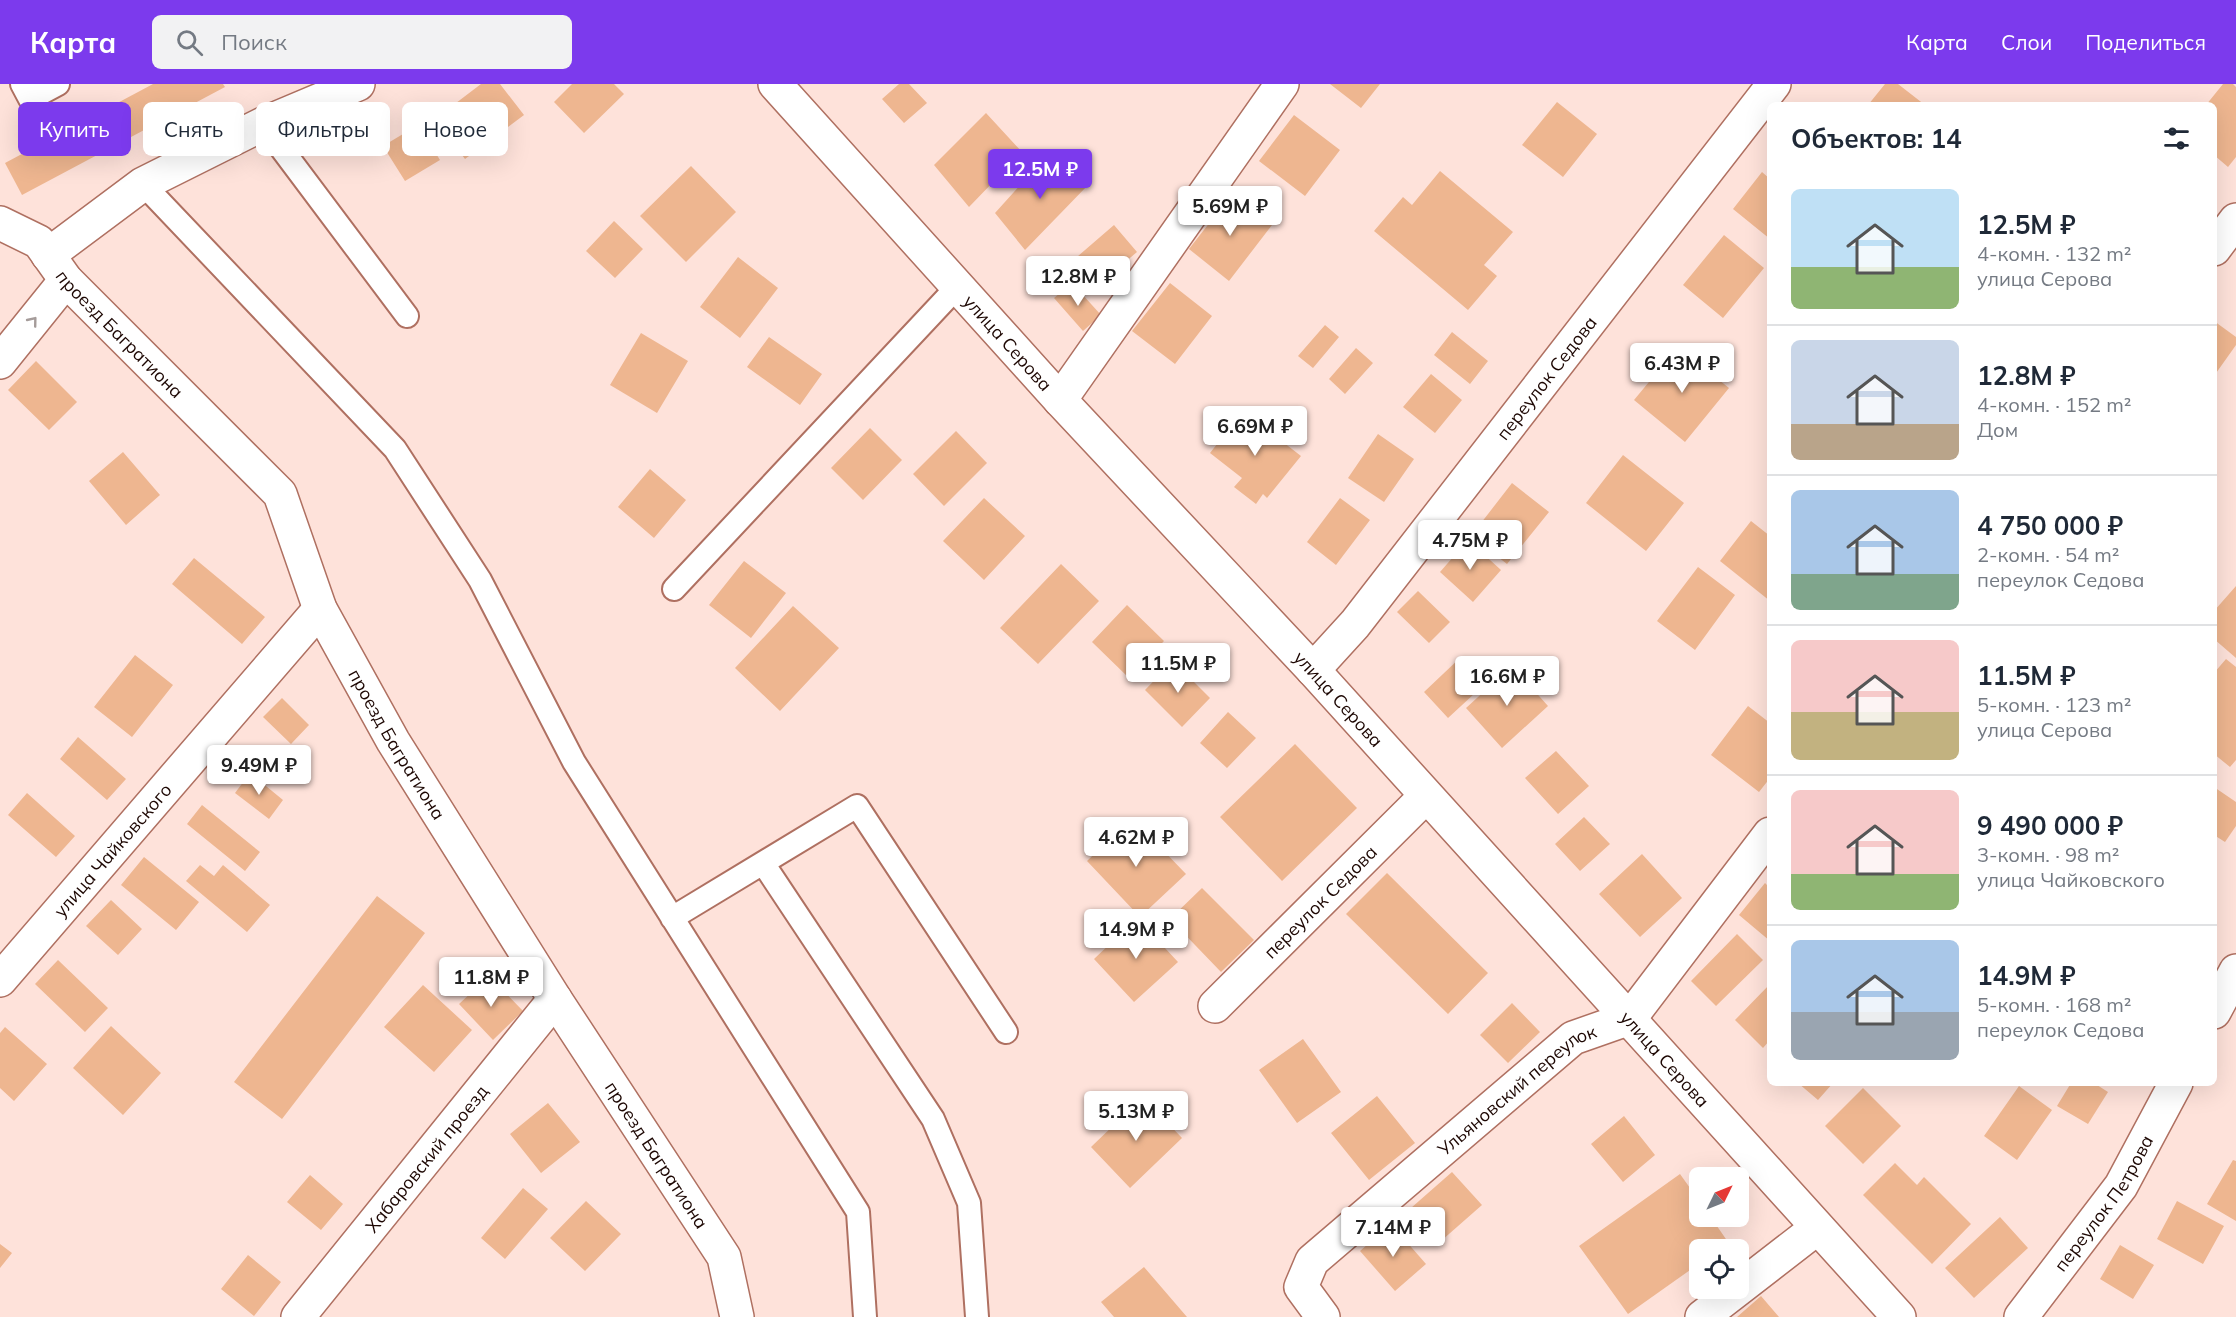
<!DOCTYPE html>
<html lang="ru">
<meta charset="utf-8">
<style>
:root{--surface:#fff;--page:#f2f2f3;--text:#1f2937;--muted:#747a83;--line:#e0e1e3;--accent:#7c3aed}
body{margin:0;font-family:Mulish,sans-serif;background:var(--page);color:var(--text);height:100vh;display:flex;flex-direction:column;font-size:22px;white-space:nowrap}
*{box-sizing:border-box;margin:0}
p{font-size:20px;color:var(--muted)}
.icon{flex:none;width:33px;height:33px;fill:none;stroke:currentColor;stroke-width:2;stroke-linecap:round;stroke-linejoin:round}
.map{position:relative;flex:1;overflow:hidden}
.side{position:absolute;left:1767px;top:18px;width:450px;height:984px;display:flex;flex-direction:column;background:var(--surface);border-radius:9px;box-shadow:0 6px 24px #0002}
.side>*{flex:none}
.guide{position:absolute;left:18px;top:18px;width:570px;height:54px;display:flex;gap:12px}
.needle{width:39px;rotate:47deg}
.buttons{position:absolute;left:1689px;top:1083px;display:grid;gap:12px}
.buttons a{display:grid;place-items:center;width:60px;height:60px;border-radius:9px;background:var(--surface);box-shadow:0 6px 24px #0002;font-size:30px}
.price{position:absolute;translate:-50% -51px;padding:0 14px;border-radius:6px;background:#fff;color:#222;font-size:20px;line-height:39px;filter:drop-shadow(0 2px 3px #0008)}
.price::after{content:'';position:absolute;left:50%;top:36px;width:18px;height:14px;margin-left:-9px;background:inherit;clip-path:polygon(0 0,100% 0,50% 100%)}
.price.active{background:var(--accent);color:#fff}
ul{padding:0;list-style:none}
li{display:flex;align-items:center;gap:18px;height:150px;padding:0 24px}
li+li{border-top:2px solid var(--line)}
li span{display:grid;place-items:center;flex:none;width:168px;height:120px;border-radius:9px;color:#555}
li>.icon{margin-inline-start:auto}
span .icon{width:72px;height:72px;fill:#fffc;stroke-width:1}
li b{font-size:26px}
h2{display:flex;justify-content:space-between;align-items:center;height:72px;padding:0 24px;font-size:26px}
.tag{padding:0 21px;border-radius:9px;background:var(--surface);box-shadow:0 6px 24px #0002;font-size:21px;line-height:54px}
.tag.active{background:var(--accent);color:#fff}
header{display:flex;align-items:center;gap:36px;box-sizing:border-box;height:84px;padding:0 30px;background:var(--accent);color:#fff}
header strong{font-size:28px}
nav{display:flex;gap:33px;margin-inline-start:auto;font-size:21px}
.search{width:420px;height:54px;background:var(--page);display:flex;align-items:center;gap:15px;box-sizing:border-box;padding:0 21px;border-radius:9px;color:var(--muted);font-size:22px}
.map>svg:first-child{display:block}
.building{fill:#eeb690}
.lines{fill:none;stroke-linecap:round;stroke-linejoin:round}
.service-casing{stroke:#af7061;stroke-width:26}
.minor-casing{stroke:#af7061;stroke-width:36}
.secondary-casing{stroke:#af7061;stroke-width:36}
.service{stroke:#fff;stroke-width:22}
.minor{stroke:#fff;stroke-width:33}
.secondary{stroke:#fff;stroke-width:33}
.oneway{stroke:#a59c9a}
.labels{text-anchor:middle;dominant-baseline:central;stroke-width:4.5;stroke-linejoin:round;paint-order:stroke}
.street-label{font-size:18px;fill:#1d0703;stroke:#fff}
</style>
<header>
<strong>Карта</strong>
<div class="search"><svg class="icon" aria-label="search" viewBox="0 0 24 24"><circle cx="10" cy="10" r="6"/><path d="M15 15l6 6"/></svg>Поиск</div>
<nav><a>Карта</a><a>Слои</a><a>Поделиться</a></nav>
</header>
<div class="map">
<svg width="2236" height="1233" viewBox="0 0 2236 1233">
<rect width="100%" height="100%" fill="#fee2da"/>
<!-- building -->
<path class="building" d="M153,0H223L225,3L22,111L5,79Z
M481,0H500L524,31L465,75L435,35Z
M572,0H614L624,10L584,49L554,18Z
M899,0H909L927,19L904,39L882,15Z
M1330,0H1380L1361,24Z
M1885,0H1898L1925,21H1868Z
M2223,0H2233L2236,3V73L2228,83L2214,71V21H2206Z
M1557,18L1597,50L1563,93L1522,61Z
M986,29L1022,68L969,123L934,81Z
M1294,31L1340,66L1305,112L1259,77Z
M418,41L440,76L405,97L383,62Z
M1049,69L1089,100L1025,166L995,129Z
M691,82L736,128L686,178L640,132Z
M1440,87L1513,148L1484,181L1497,192L1468,226L1374,147L1403,113L1412,121Z
M1762,88L1770,95V155L1733,125Z
M1232,110L1272,141L1229,197L1189,165Z
M614,137L643,165L615,194L586,167Z
M1114,141L1137,168L1086,211L1063,185Z
M1724,151L1764,184L1723,234L1683,201Z
M738,173L778,204L740,254L700,223Z
M1072,199L1101,231L1083,247L1054,214Z
M1170,199L1212,232L1175,280L1132,247Z
M2214,237L2236,253V261L2214,292Z
M1325,241L1339,253L1313,284L1298,272Z
M1452,248L1488,277L1470,300L1434,271Z
M641,249L688,277L657,329L610,301Z
M769,253L822,290L800,321L747,283Z
M1678,263L1729,304L1685,358L1634,316Z
M1356,264L1373,279L1345,310L1329,295Z
M36,277L77,318L49,346L8,306Z
M1431,290L1462,316L1435,349L1403,323Z
M1243,327L1301,372L1267,414L1263,410L1256,420L1234,403L1242,394L1210,369Z
M870,344L902,376L863,416L831,384Z
M956,347L987,379L944,422L913,390Z
M1378,350L1414,375L1384,418L1348,394Z
M123,368L160,411L126,441L89,397Z
M1623,371L1684,419L1646,467L1586,419Z
M650,385L686,416L654,454L618,423Z
M1512,399L1549,428L1507,480L1471,452Z
M984,414L1025,452L984,496L943,457Z
M1340,414L1370,436L1336,481L1307,458Z
M1751,437L1770,452V517L1720,477Z
M1468,456L1501,486L1473,518L1440,488Z
M194,474L265,533L242,560L172,500Z
M744,477L786,509L751,554L709,521Z
M1061,480L1099,517L1038,580L1000,544Z
M1698,483L1735,511L1695,566L1657,537Z
M2236,502V574L2214,555V527Z
M1418,507L1450,538L1429,559L1397,528Z
M1127,521L1164,557L1129,594L1092,558Z
M793,522L839,564L780,627L735,584Z
M135,571L173,601L132,653L94,623Z
M1462,572L1487,598L1448,634L1424,608Z
M2226,575L2236,583V676L2230,683L2214,670V589Z
M1173,577L1210,614L1182,643L1145,606Z
M1512,582L1548,622L1502,664L1466,624Z
M282,614L309,641L291,660L263,633Z
M1748,622L1770,639V694L1759,708L1711,671Z
M1228,628L1256,654L1227,684L1200,659Z
M78,653L126,695L107,716L60,675Z
M1295,660L1357,724L1282,797L1220,733Z
M1556,667L1589,702L1558,730L1525,694Z
M250,689L283,716L269,735L235,709Z
M2214,703L2236,718V742L2225,758L2214,751Z
M27,709L75,752L56,773L8,731Z
M202,721L260,768L245,787L187,740Z
M1584,733L1610,760L1580,787L1555,760Z
M1132,734L1186,790L1140,833L1087,777Z
M1642,770L1682,814L1640,853L1599,810Z
M144,773L199,818L176,846L121,801Z
M200,781L214,792L223,781L270,821L247,848L186,797Z
M1387,789L1488,889L1448,930L1346,830Z
M1765,799L1770,804V857L1739,831Z
M1202,804L1254,856L1221,888L1170,835Z
M377,812L425,849L282,1035L234,998Z
M111,816L142,845L118,871L86,842Z
M1137,834L1178,878L1134,918L1094,875Z
M1737,850L1763,876L1716,922L1691,897Z
M58,876L108,924L85,948L35,900Z
M489,892L523,927L493,956L459,920Z
M1770,900V956L1763,964L1735,936Z
M423,901L472,946L434,988L384,943Z
M1512,919L1540,948L1508,979L1480,951Z
M111,942L161,989L123,1031L73,984Z
M5,943L47,980L14,1017L0,1004V949Z
M1303,955L1341,1008L1297,1039L1259,986Z
M1798,999H1833L1818,1016Z
M2071,999H2094L2108,1008L2088,1040L2057,1022Z
M2019,1002L2052,1026L2017,1076L1984,1052Z
M1863,1004L1901,1042L1863,1080L1825,1042Z
M1377,1012L1415,1059L1369,1096L1331,1049Z
M1143,1013L1182,1054L1130,1104L1091,1063Z
M548,1019L580,1058L541,1089L510,1050Z
M1624,1032L1655,1071L1623,1098L1591,1060Z
M2233,1076L2236,1077V1137L2207,1120Z
M1895,1079L1917,1101L1924,1093L1971,1140L1932,1180L1863,1111Z
M1452,1088L1482,1121L1441,1157L1411,1124Z
M1680,1090L1700,1118V1132H1710L1728,1158L1718,1166H1700V1179L1628,1230L1579,1162Z
M310,1091L343,1120L321,1146L287,1118Z
M523,1104L548,1125L505,1175L481,1154Z
M586,1117L621,1150L585,1187L550,1154Z
M2177,1117L2224,1142L2203,1180L2157,1155Z
M2000,1133L2028,1164L1974,1214L1945,1184Z
M1391,1140L1426,1180L1395,1207L1360,1167Z
M0,1160L12,1169L0,1184Z
M2120,1161L2154,1181L2133,1215L2100,1195Z
M248,1171L281,1198L254,1232L221,1205Z
M1144,1183L1187,1233H1114L1101,1218Z
M1761,1212L1779,1233H1737Z"/>
<g class="lines">
<!-- service casing -->
<g class="service-casing">
<path id="service" d="M22,0L30,15L58,0
M263,40L407,232
M143,100L395,365L480,496L574,678L858,1128L865,1233
M674,505L958,202
M763,779L933,1035L969,1119L977,1233
M672,834L857,722L1006,948"/>
</g>
<!-- minor casing -->
<g class="minor-casing">
<g id="minor">
<path id="s1" d="M0,139L39,158L66,196L280,410L320,525L393,657L555,915L724,1173L737,1233"/>
<path d="M2214,165L2236,136"/>
<path d="M48,171L143,100L263,40L358,0"/>
<path d="M0,278L66,196"/>
<path d="M1060,316L1282,0"/>
<path id="s2" d="M1313,586L1355,540L1774,0"/>
<path id="s3" d="M0,896L320,525"/>
<path id="s4" d="M1215,922L1426,712"/>
<path d="M2214,928L2236,887"/>
<path id="s5" d="M298,1233L555,915"/>
<path id="s6" d="M1323,1233L1301,1203L1312,1177L1573,954L1630,934L1770,750"/>
<path d="M1702,1233L1817,1144"/>
<path id="s7" d="M2021,1233L2121,1102L2176,999"/>
</g>
</g>
<!-- secondary casing -->
<g class="secondary-casing">
<g id="secondary">
<path id="s8" d="M775,0L1060,316L1313,586L1899,1233"/>
</g>
</g>
<!-- service -->
<use href="#service" class="service"/>
<!-- minor -->
<use href="#minor" class="minor"/>
<!-- secondary -->
<use href="#secondary" class="secondary"/>
</g>
<!-- one-way arrows -->
<defs><path id="oneway-chevron" d="M-2-3.5L2.5 0L-2 3.5" fill="none" stroke-width="1.6" stroke-linecap="round" stroke-linejoin="round" transform="scale(1.5)"/></defs>
<use class="oneway" href="#oneway-chevron" transform="translate(33 237) rotate(-51)"/>
<g class="labels">
<!-- street labels -->
<g class="street-label">
<text stroke="none"><textPath href="#s1" startOffset="166">проезд Багратиона</textPath></text>
<text stroke="none"><textPath href="#s8" startOffset="348">улица Серова</textPath></text>
<text stroke="none"><textPath href="#s2" startOffset="374">переулок Седова</textPath></text>
<text stroke="none"><textPath href="#s8" startOffset="834">улица Серова</textPath></text>
<text stroke="none"><textPath href="#s1" startOffset="670">проезд Багратиона</textPath></text>
<text stroke="none"><textPath href="#s3" startOffset="172">улица Чайковского</textPath></text>
<text stroke="none"><textPath href="#s4" startOffset="148">переулок Седова</textPath></text>
<text stroke="none"><textPath href="#s8" startOffset="1320">улица Серова</textPath></text>
<text stroke="none"><textPath href="#s6" startOffset="333">Ульяновский переулок</textPath></text>
<text stroke="none"><textPath href="#s1" startOffset="1156">проезд Багратиона</textPath></text>
<text stroke="none"><textPath href="#s5" startOffset="204">Хабаровский проезд</textPath></text>
<text stroke="none"><textPath href="#s7" startOffset="141">переулок Петрова</textPath></text>
</g>
</g>
</svg>
<div class="buttons">
<a><svg class="needle" viewBox="-14 -14 28 28"><path d="M0-13l5 13h-10z" fill="#e53935"/><path d="M0 13l5-13h-10z" fill="#747a83"/></svg></a>
<a><svg class="icon" aria-label="locate" viewBox="0 0 24 24"><circle cx="12" cy="12" r="6"/><path d="M12 2v4M12 18v4M2 12h4M18 12h4"/></svg></a>
</div>
<b class="price active" style="left:1040px;top:116px">12.5M ₽</b>
<b class="price" style="left:1230px;top:153px">5.69M ₽</b>
<b class="price" style="left:1078px;top:223px">12.8M ₽</b>
<b class="price" style="left:1682px;top:310px">6.43M ₽</b>
<b class="price" style="left:1255px;top:373px">6.69M ₽</b>
<b class="price" style="left:1470px;top:487px">4.75M ₽</b>
<b class="price" style="left:1178px;top:610px">11.5M ₽</b>
<b class="price" style="left:1507px;top:623px">16.6M ₽</b>
<b class="price" style="left:259px;top:712px">9.49M ₽</b>
<b class="price" style="left:1136px;top:784px">4.62M ₽</b>
<b class="price" style="left:1136px;top:876px">14.9M ₽</b>
<b class="price" style="left:491px;top:924px">11.8M ₽</b>
<b class="price" style="left:1136px;top:1058px">5.13M ₽</b>
<b class="price" style="left:1393px;top:1174px">7.14M ₽</b>
<div class="guide">
<a class="tag active">Купить</a>
<a class="tag">Снять</a>
<a class="tag">Фильтры</a>
<a class="tag">Новое</a>
</div>
<section class="side">
<h2>Объектов: 14<svg class="icon" aria-label="filters" viewBox="0 0 24 24"><path d="M4 7h16M4 17h16"/><circle cx="9" cy="7" r="2"/><circle cx="15" cy="17" r="2"/></svg></h2>
<ul>
<li><span style="background:linear-gradient(#bfe0f5 65%,#8fb573 0)"><svg class="icon" aria-label="home" viewBox="0 0 24 24"><path d="M3 11l9-7 9 7M6 9v11h12V9"/></svg></span><div><b>12.5M ₽</b><p>4-комн. · 132 m²</p><p>улица Серова</p></div></li>
<li><span style="background:linear-gradient(#c9d6e8 70%,#b9a48a 0)"><svg class="icon" aria-label="home" viewBox="0 0 24 24"><path d="M3 11l9-7 9 7M6 9v11h12V9"/></svg></span><div><b>12.8M ₽</b><p>4-комн. · 152 m²</p><p>Дом</p></div></li>
<li><span style="background:linear-gradient(#a9c7e8 70%,#7fa58c 0)"><svg class="icon" aria-label="home" viewBox="0 0 24 24"><path d="M3 11l9-7 9 7M6 9v11h12V9"/></svg></span><div><b>4 750 000 ₽</b><p>2-комн. · 54 m²</p><p>переулок Седова</p></div></li>
<li><span style="background:linear-gradient(#f6c9c9 60%,#c2b280 0)"><svg class="icon" aria-label="home" viewBox="0 0 24 24"><path d="M3 11l9-7 9 7M6 9v11h12V9"/></svg></span><div><b>11.5M ₽</b><p>5-комн. · 123 m²</p><p>улица Серова</p></div></li>
<li><span style="background:linear-gradient(#f6c9c9 70%,#8fb573 0)"><svg class="icon" aria-label="home" viewBox="0 0 24 24"><path d="M3 11l9-7 9 7M6 9v11h12V9"/></svg></span><div><b>9 490 000 ₽</b><p>3-комн. · 98 m²</p><p>улица Чайковского</p></div></li>
<li><span style="background:linear-gradient(#a9c7e8 60%,#9aa5b1 0)"><svg class="icon" aria-label="home" viewBox="0 0 24 24"><path d="M3 11l9-7 9 7M6 9v11h12V9"/></svg></span><div><b>14.9M ₽</b><p>5-комн. · 168 m²</p><p>переулок Седова</p></div></li>
</ul>
</section>
</div>
